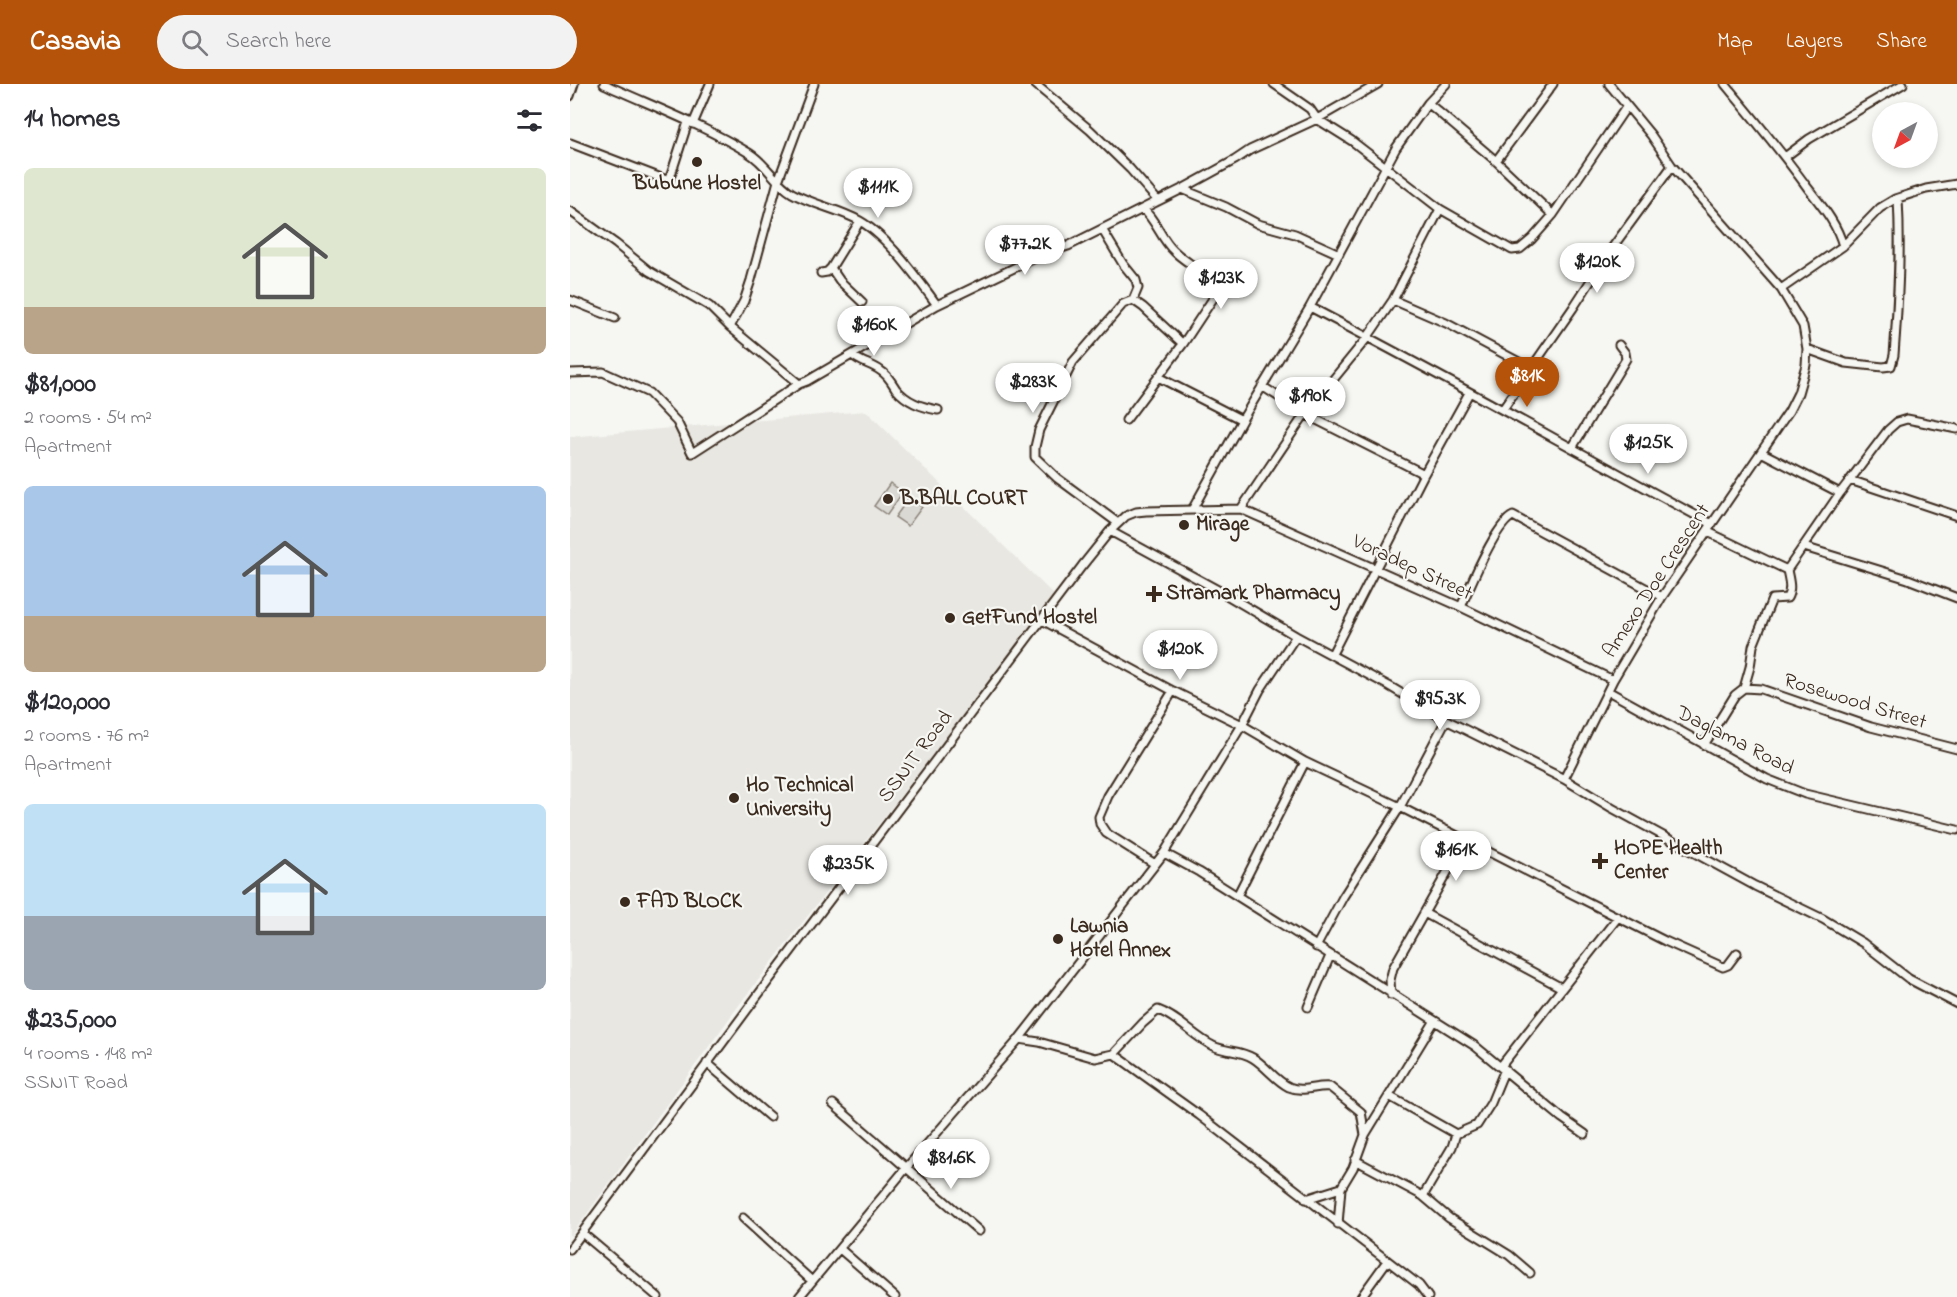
<!DOCTYPE html>
<meta charset="utf-8">
<style>
:root{--surface:#fff;--page:#f2f2f3;--text:#2b2b33;--muted:#7c7c81;--accent:#b45309}
body{margin:0;font-family:"Indie Flower",sans-serif;background:var(--page);color:var(--text);height:100vh;display:flex;flex-direction:column;font-size:22px;white-space:nowrap}
*{box-sizing:border-box;margin:0}
p{font-size:20px;color:var(--muted)}
.icon{flex:none;width:33px;height:33px;fill:none;stroke:currentColor;stroke-width:2;stroke-linecap:round;stroke-linejoin:round}
.map{position:relative;flex:1;overflow:hidden}
.drawer{display:flex;flex-direction:column;background:var(--surface);width:570px}
.drawer>*{flex:none}
.needle{width:39px;rotate:221deg}
.controls{position:absolute;left:1302px;top:18px;display:grid;gap:12px}
.controls a{display:grid;place-items:center;width:66px;height:66px;border-radius:50%;background:var(--surface);box-shadow:0 3px 9px #0003;font-size:30px}
.price{position:absolute;translate:-50% -51px;padding:0 14px;border-radius:21px;background:#fff;color:#222;font-size:20px;line-height:39px;filter:drop-shadow(0 2px 3px #0008)}
.price::after{content:'';position:absolute;left:50%;top:36px;width:18px;height:14px;margin-left:-9px;background:inherit;clip-path:polygon(0 0,100% 0,50% 100%)}
.price.selected{background:var(--accent);color:#fff}
ul{padding:0;list-style:none}
li{display:grid;align-content:center;gap:12px;height:318px;padding:0 24px}
li span{display:grid;place-items:center;height:186px;border-radius:9px;color:#555}
li>.icon{margin-inline-start:auto}
span .icon{width:108px;height:108px;fill:#fffc;stroke-width:1}
li b{font-size:26px}
h2{display:flex;justify-content:space-between;align-items:center;height:72px;padding:0 24px;font-size:26px}
header{display:flex;align-items:center;gap:36px;box-sizing:border-box;height:84px;padding:0 30px;background:var(--accent);color:#fff}
header strong{font-size:28px}
nav{display:flex;gap:33px;margin-inline-start:auto;font-size:21px}
.search{width:420px;height:54px;background:var(--page);display:flex;align-items:center;gap:15px;box-sizing:border-box;padding:0 21px;border-radius:33px;color:var(--muted);font-size:22px}
main{display:flex;flex:1;min-height:0}
.map>svg:first-child{display:block}
.built{fill:#e8e7e2}
.green{fill:#dad9d3;stroke:#8a8278;stroke-width:1.5}
.lines{fill:none;stroke-linecap:round;stroke-linejoin:round}
.street-casing{stroke:#3b2a1e;stroke-width:11}
.street{stroke:#f6f6f2;stroke-width:7}
.poi-dot{fill:#3b2a1e;stroke:#f6f6f2;stroke-width:2}
.labels{text-anchor:middle;dominant-baseline:central;stroke-width:4.5;stroke-linejoin:round;paint-order:stroke}
.poi-label{font-size:21px;font-weight:bold;fill:#3b2a1e;stroke:#f6f6f2;text-anchor:start}
.street-label{font-size:21px;fill:#3b2a1e;stroke:#f6f6f2}
</style>
<header>
<strong>Casavia</strong>
<div class="search"><svg class="icon" aria-label="search" viewBox="0 0 24 24"><circle cx="10" cy="10" r="6"/><path d="M15 15l6 6"/></svg>Search here</div>
<nav><a>Map</a><a>Layers</a><a>Share</a></nav>
</header>
<main>
<section class="drawer">
<h2>14 homes<svg class="icon" aria-label="filters" viewBox="0 0 24 24"><path d="M4 7h16M4 17h16"/><circle cx="9" cy="7" r="2"/><circle cx="15" cy="17" r="2"/></svg></h2>
<ul>
<li><span style="background:linear-gradient(#dfe7d0 75%,#b9a48a 0)"><svg class="icon" aria-label="home" viewBox="0 0 24 24"><path d="M3 11l9-7 9 7M6 9v11h12V9"/></svg></span><div><b>$81,000</b><p>2 rooms · 54 m²</p><p>Apartment</p></div></li>
<li><span style="background:linear-gradient(#a9c7e8 70%,#b9a48a 0)"><svg class="icon" aria-label="home" viewBox="0 0 24 24"><path d="M3 11l9-7 9 7M6 9v11h12V9"/></svg></span><div><b>$120,000</b><p>2 rooms · 76 m²</p><p>Apartment</p></div></li>
<li><span style="background:linear-gradient(#bfe0f5 60%,#9aa5b1 0)"><svg class="icon" aria-label="home" viewBox="0 0 24 24"><path d="M3 11l9-7 9 7M6 9v11h12V9"/></svg></span><div><b>$235,000</b><p>4 rooms · 148 m²</p><p>SSNIT Road</p></div></li>
</ul>
</section>
<div class="map">
<svg width="1387" height="1213" viewBox="0 0 1387 1213">
<rect width="100%" height="100%" fill="#f6f6f2"/>
<filter id="ink" filterUnits="userSpaceOnUse"><feTurbulence type="fractalNoise" baseFrequency=".0167" numOctaves="2"/><feDisplacementMap in="SourceGraphic" scale="12" xChannelSelector="R" yChannelSelector="G"/><feConvolveMatrix kernelMatrix="1 2 1 2 8 2 1 2 1" color-interpolation-filters="sRGB"/></filter>
<g filter="url(#ink)">
<!-- built -->
<path class="built" d="M296,327L485,512L172,917L0,1153V353Z"/>
<!-- green -->
<path class="green" d="M320,399L333,408L317,431L304,422Z
M339,414L352,423L338,442L325,433Z"/>
<g class="lines">
<!-- street casing -->
<g class="street-casing">
<path id="street" d="M34,0C82,22 133,41 179,69C197,80 205,99 222,109C243,121 269,125 290,137C318,153 348,195 367,221
M465,0L520,46L560,85L588,117
M704,0L740,25L747,35L782,57L870,125L942,166L950,165L962,155L983,131L1057,22
M1155,0C1183,34 1211,67 1237,103C1251,121 1267,139 1273,162
M0,12L4,0
M858,19L926,77L983,131
M123,40L140,0
M0,59L99,97L118,38
M1215,73L1239,55L1333,0
M926,77L983,0
M612,105L656,123L688,140L725,150L769,170
M0,127L46,160L79,187L139,222L160,243L229,300
M532,145L553,180L566,196L568,204L563,216L573,223L613,260
M261,184L270,197L292,218
M251,189L257,188L261,184L290,137
M1211,205L1273,162L1310,124L1325,115L1356,105L1387,100
M0,216L45,234
M823,216L876,239L962,285
M740,223C875,293 1008,368 1142,440
M160,243L174,217L181,196L208,97L244,0
M1237,265L1276,279L1313,283L1321,282L1324,271C1328,218 1331,167 1328,114
M282,271C291,279 302,280 311,287C318,291 322,299 326,305C337,318 351,323 368,326
M0,289L33,288L79,309L107,338L122,369L229,300L237,297L367,221L471,171L498,162L612,105L665,76L680,66L747,35L808,0
M588,293L672,336
M692,302L735,330L854,390
M933,325L1003,224L1042,164L1102,82
M556,336L613,260L646,210C641,188 619,182 604,167C591,155 586,136 573,125
M1002,364L1056,275L1055,269L1049,261
M1280,396L1318,346L1327,338L1337,335L1387,345
M1270,409L1280,396L1387,432
M671,425L735,330L797,254L823,216L870,125
M622,426L672,336L740,223L826,64L858,19L876,0
M548,439L487,394L465,373V363L469,346L503,278L553,220L563,216
M540,447L648,506L726,552L819,602L876,636L994,695L1042,724L1185,802L1253,835L1293,859L1339,895L1387,920
M1138,448L1217,486
M1234,463L1338,495L1387,514
M891,523C899,504 926,439 943,432L1092,513
M472,536L603,607L672,641L735,678L830,723L876,636
M762,570L854,390L899,309
M1174,604L1191,605L1301,643L1387,665
M1038,607L1197,695L1235,710L1387,746
M1134,661L1165,611L1174,604L1180,583L1183,562L1202,515L1217,514C1222,505 1219,496 1217,486L1270,409L1191,368
M994,695L1043,596L1092,513L1219,327L1228,309L1236,281L1237,265L1233,242L1211,205L1102,82L1081,51L1039,0
M594,769L629,788L905,962L992,1034L1015,1050
M585,780L536,749L530,740L529,733L538,712L603,607
M667,812L735,678
M854,829L992,904
M746,863L773,813L830,723L1095,857L1153,883L1158,881L1167,869
M821,911L820,896L823,884L896,755
M738,923L760,872
M449,955L469,958L525,974L544,970L573,939L588,926C608,933 623,952 643,962C656,968 670,966 683,974C696,982 705,996 719,1003C733,1009 747,1001 760,1003L791,1028L795,1051
M544,970L629,1031L849,1201L858,1213
M137,979L200,1033
M931,982L1048,833
M819,1012L886,1050L907,1041L921,1019L935,985
M263,1020L409,1147
M785,1076L853,1112L879,1134L939,1171L960,1189
M853,1112L882,1063L886,1050
M736,1115L771,1104L783,1084L795,1051L864,938
M173,1134L242,1197
M768,1140L771,1104
M12,1149L88,1213
M0,1165L194,903L512,482L540,447L556,432L566,428L576,427L671,425L891,523L1043,596
M270,1165L325,1213
M229,1213L337,1083L449,955L594,769L672,641L690,606L726,552
M791,1213L817,1177"/>
</g>
<!-- street -->
<use href="#street" class="street"/>
</g>
</g>
<!-- markers -->
<g class="poi-dot">
<circle cx="127" cy="78" r="6"/>
<circle cx="318" cy="415" r="6"/>
<circle cx="614" cy="441" r="6"/>
<path d="M581 501h6v6h6v6h-6v6h-6v-6h-6v-6h6z"/>
<circle cx="380" cy="534" r="6"/>
<circle cx="164" cy="714" r="6"/>
<path d="M1027 768h6v6h6v6h-6v6h-6v-6h-6v-6h6z"/>
<circle cx="55" cy="818" r="6"/>
<circle cx="488" cy="855" r="6"/>
</g>
<g class="labels">
<!-- poi labels -->
<g class="poi-label">
<text x="127" y="100" text-anchor="middle">Bubune Hostel</text>
<text x="330" y="415">B.BALL COURT</text>
<text x="626" y="441">Mirage</text>
<text x="596" y="510">Stramark Pharmacy</text>
<text x="392" y="534">GetFund Hostel</text>
<text x="176" y="702">Ho Technical<tspan x="176" dy="24">University</tspan></text>
<text x="1044" y="765">HOPE Health<tspan x="1044" dy="24">Center</tspan></text>
<text x="67" y="818">FAD BLOCK</text>
<text x="500" y="843">Lawnia<tspan x="500" dy="24">Hotel Annex</tspan></text>
</g>
<!-- street labels -->
<g class="street-label">
<text transform="translate(842 484) rotate(25)">Voradep Street</text>
<text transform="translate(1087 497) rotate(-57)">Amexo Doe Crescent</text>
<text transform="translate(1285 618) rotate(17)">Rosewood Street</text>
<text transform="translate(1165 657) rotate(27)">Daglama Road</text>
<text transform="translate(346 673) rotate(-53)">SSNIT Road</text>
</g>
</g>
</svg>
<div class="controls">
<a><svg class="needle" viewBox="-14 -14 28 28"><path d="M0-13l5 13h-10z" fill="#e53935"/><path d="M0 13l5-13h-10z" fill="#7c7c81"/></svg></a>
</div>
<b class="price" style="left:308px;top:135px">$111K</b>
<b class="price" style="left:455px;top:192px">$77.2K</b>
<b class="price" style="left:1027px;top:210px">$120K</b>
<b class="price" style="left:651px;top:226px">$123K</b>
<b class="price" style="left:304px;top:273px">$160K</b>
<b class="price selected" style="left:957px;top:324px">$81K</b>
<b class="price" style="left:463px;top:330px">$283K</b>
<b class="price" style="left:740px;top:344px">$190K</b>
<b class="price" style="left:1078px;top:391px">$125K</b>
<b class="price" style="left:610px;top:597px">$120K</b>
<b class="price" style="left:870px;top:647px">$95.3K</b>
<b class="price" style="left:886px;top:798px">$161K</b>
<b class="price" style="left:278px;top:812px">$235K</b>
<b class="price" style="left:381px;top:1106px">$81.6K</b>
</div>
</main>
